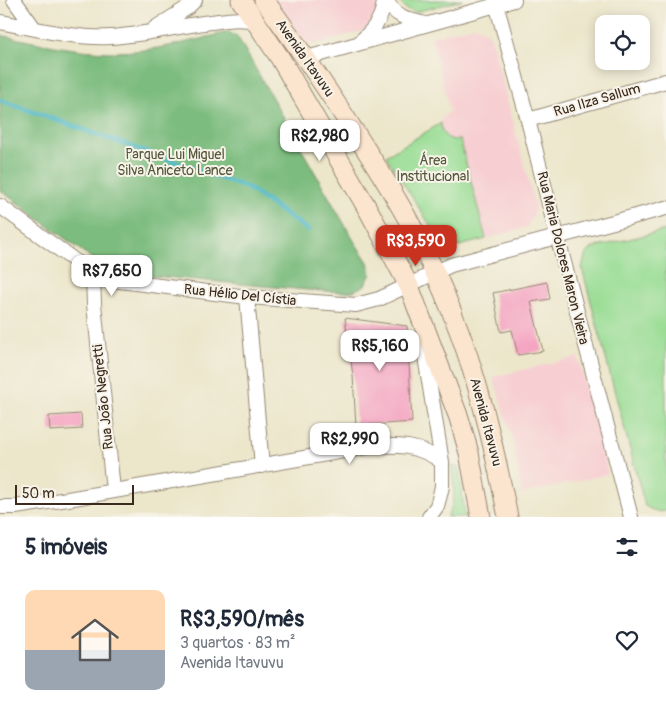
<!DOCTYPE html>
<html lang="pt">
<meta charset="utf-8">
<style>
:root{--surface:#fff;--page:#f6f6f7;--text:#1f2937;--muted:#747a83;--line:#e0e1e3;--accent:#c8321e}
body{margin:0;font-family:Pangolin,sans-serif;background:var(--page);color:var(--text);height:100vh;display:flex;flex-direction:column;font-size:19px;white-space:nowrap}
*{box-sizing:border-box;margin:0}
p{font-size:16px;color:var(--muted)}
.icon{flex:none;width:28px;height:28px;fill:none;stroke:currentColor;stroke-width:2;stroke-linecap:round;stroke-linejoin:round}
.map{position:relative;height:517px;overflow:hidden}
.sheet{display:flex;flex-direction:column;background:var(--surface);flex:1}
.sheet>*{flex:none}
.tools{position:absolute;left:595px;top:15px;display:grid;gap:10px}
.tools a{display:grid;place-items:center;width:55px;height:55px;border-radius:10px;background:var(--surface);box-shadow:0 2px 12px #0003;font-size:25px}
.scale{position:absolute;left:15px;bottom:12px;width:119px;box-sizing:border-box;padding-left:5px;border:2px solid #3b2a1e;border-top:0;font-size:14px;line-height:18px;white-space:nowrap;color:#3b2a1e;-webkit-text-stroke:4px #f7f3e8;paint-order:stroke}
.price{position:absolute;translate:-50% -42px;padding:0 11px;border-radius:10px;background:#fff;color:#222;font-size:16px;line-height:32px;filter:drop-shadow(0 1px 2px #0008)}
.price::after{content:'';position:absolute;left:50%;top:30px;width:15px;height:11px;margin-left:-8px;background:inherit;clip-path:polygon(0 0,100% 0,50% 100%)}
.price.selected{background:var(--accent);color:#fff}
ul{padding:0;list-style:none}
li{display:flex;align-items:center;gap:15px;height:125px;padding:0 25px}
li+li{border-top:1px solid var(--line)}
li span{display:grid;place-items:center;flex:none;width:140px;height:100px;border-radius:10px;color:#555}
li>.icon{margin-inline-start:auto}
span .icon{width:60px;height:60px;fill:#fffc;stroke-width:1}
li b{font-size:21px}
h2{display:flex;justify-content:space-between;align-items:center;height:60px;padding:0 25px;font-size:21px}
.map>svg:first-child{display:block}
.built{fill:#f7cfd2}
.green{fill:#9add95;stroke:#6a845a}
.forest{fill:#7bbc7e;stroke:#5b734e}
.lines{fill:none;stroke-linecap:round;stroke-linejoin:round}
.stream{stroke:#4bb8c6;stroke-width:5}
.building{fill:#f4a5c2}
.minor-casing{stroke:#948874;stroke-width:16}
.secondary-casing{stroke:#948874;stroke-width:21}
.minor{stroke:#fff;stroke-width:14}
.secondary{stroke:#fce5cf;stroke-width:19}
.labels{text-anchor:middle;dominant-baseline:central;stroke-width:4;stroke-linejoin:round;paint-order:stroke}
.street-label{font-size:14px;fill:#3b2a1e;stroke:#f7f3e8}
.park-label{font-size:14px;fill:#53573c;stroke:#f7f3e8}
</style>
<div class="map">
<svg width="666" height="517" viewBox="0 0 666 517">
<rect width="100%" height="100%" fill="#f7f3e8"/>
<filter id="ink" filterUnits="userSpaceOnUse"><feTurbulence type="fractalNoise" baseFrequency=".02" numOctaves="2"/><feDisplacementMap in="SourceGraphic" scale="10" xChannelSelector="R" yChannelSelector="G"/><feConvolveMatrix kernelMatrix="1 2 1 2 8 2 1 2 1" color-interpolation-filters="sRGB"/></filter>
<filter id="wash" filterUnits="userSpaceOnUse"><feTurbulence type="fractalNoise" baseFrequency=".0096" numOctaves="4" result="noise"/><feDisplacementMap in="SourceGraphic" scale="20" xChannelSelector="R" yChannelSelector="G"/><feGaussianBlur stdDeviation="1.12" result="paint"/><feColorMatrix in="noise" values="0 0 0 0 0 0 0 0 0 0 0 0 0 0 0 0 0 1.4 0 .05"/><feComposite in="paint" operator="in"/></filter>
<g filter="url(#wash)">
<rect width="100%" height="100%" fill="#ece6cb"/>
<!-- built -->
<path class="built" d="M276,0H376L377,10L365,30L316,44L309,43L303,40Z
M474,26L486,31L491,37L535,206L534,214L527,227L486,239L460,140L449,138L442,131L441,123L442,118L450,111L431,37Z
M578,357L608,474L522,494L512,437L493,377Z"/>
<!-- green -->
<path class="green" d="M398,0H462L415,12L406,9Z
M441,123C441,135 448,141 460,140L486,239L455,247L444,245L437,236L386,156Z
M666,230V511C658,513 652,510 645,506L582,268L585,256L592,248Z
M451,465L459,468L465,517H447C457,500 454,484 451,465Z"/>
<!-- forest -->
<path class="forest" d="M228,32L237,36L354,241L368,262L371,274L364,286L353,291L345,292L307,290L131,274L98,263L0,190V35C38,43 76,52 114,52C153,52 191,41 228,32Z"/>
<g class="lines">
<!-- stream -->
<path class="stream" d="M0,100L248,188L308,230"/>
</g>
<g id="blocks">
<!-- building -->
<path class="building" d="M547,282L550,299L531,302L543,351L518,355L512,330L501,332L493,293Z
M345,318L407,326L412,422L356,426L353,376Z
M81,414L82,429L50,431L49,416Z"/>
</g>
</g>
<g filter="url(#ink)">
<use href="#blocks" fill-opacity="0" stroke="#948874" stroke-width="1"/>
<g class="lines">
<!-- minor casing -->
<g class="minor-casing">
<path id="minor" d="M14,0L34,28
M386,0C394,16 410,21 426,24
M495,0L528,120L554,224L631,517
M0,22C34,28 74,39 110,37C144,35 178,26 211,22C227,20 242,17 257,22
M155,28L187,8L195,0
M361,41C374,29 383,18 384,0
M307,58L514,0
M528,120L666,81
M0,206L93,274L104,279L247,297L356,305L379,299L451,265L666,208
M93,274L94,304L113,490
M247,297L262,466
M422,338L442,462V486L440,495L437,506L429,517
M0,507H15L68,499L373,446C400,445 420,445 442,462"/>
</g>
<!-- secondary casing -->
<g class="secondary-casing">
<path id="secondary" d="M241,0L280,58L370,213L409,286L459,418L469,453L481,517
M264,0C296,43 325,86 354,131C391,188 426,246 451,310C478,376 494,447 508,517"/>
</g>
<!-- minor -->
<use href="#minor" class="minor"/>
<!-- secondary -->
<use href="#secondary" class="secondary"/>
</g>
</g>
<g class="labels">
<!-- street labels -->
<g class="street-label">
<text transform="translate(305 58) rotate(55)">Avenida Itavuvu</text>
<text transform="translate(597 100) rotate(-16)">Rua Ilza Sallum</text>
<text transform="translate(563 258) rotate(76)">Rua Maria Dolores Maron Vieira</text>
<text transform="translate(240 295) rotate(6)">Rua Hélio Del Cístia</text>
<text transform="translate(103 397) rotate(-96)">Rua João Negretti</text>
<text transform="translate(486 422) rotate(75)">Avenida Itavuvu</text>
</g>
<!-- park labels -->
<g class="park-label">
<text x="175" y="154">Parque Lui Miguel<tspan x="175" dy="16">Silva Aniceto Lance</tspan></text>
<text x="433" y="160">Área<tspan x="433" dy="16">Institucional</tspan></text>
</g>
</g>
</svg>
<div class="tools">
<a><svg class="icon" aria-label="locate" viewBox="0 0 24 24"><circle cx="12" cy="12" r="6"/><path d="M12 2v4M12 18v4M2 12h4M18 12h4"/></svg></a>
</div>
<div class="scale">50 m</div>
<b class="price" style="left:320px;top:162px">R$2,980</b>
<b class="price selected" style="left:416px;top:267px">R$3,590</b>
<b class="price" style="left:112px;top:297px">R$7,650</b>
<b class="price" style="left:380px;top:372px">R$5,160</b>
<b class="price" style="left:350px;top:465px">R$2,990</b>
</div>
<section class="sheet">
<h2>5 imóveis<svg class="icon" aria-label="filters" viewBox="0 0 24 24"><path d="M4 7h16M4 17h16"/><circle cx="9" cy="7" r="2"/><circle cx="15" cy="17" r="2"/></svg></h2>
<ul>
<li><span style="background:linear-gradient(#ffd9b3 60%,#9aa5b1 0)"><svg class="icon" aria-label="home" viewBox="0 0 24 24"><path d="M3 11l9-7 9 7M6 9v11h12V9"/></svg></span><div><b>R$3,590/mês</b><p>3 quartos · 83 m²</p><p>Avenida Itavuvu</p></div><svg class="icon" aria-label="heart" viewBox="0 0 24 24"><path d="M12 20l-8-8c-3-5 5-10 8-4 3-6 11-1 8 4z"/></svg></li>
</ul>
</section>
